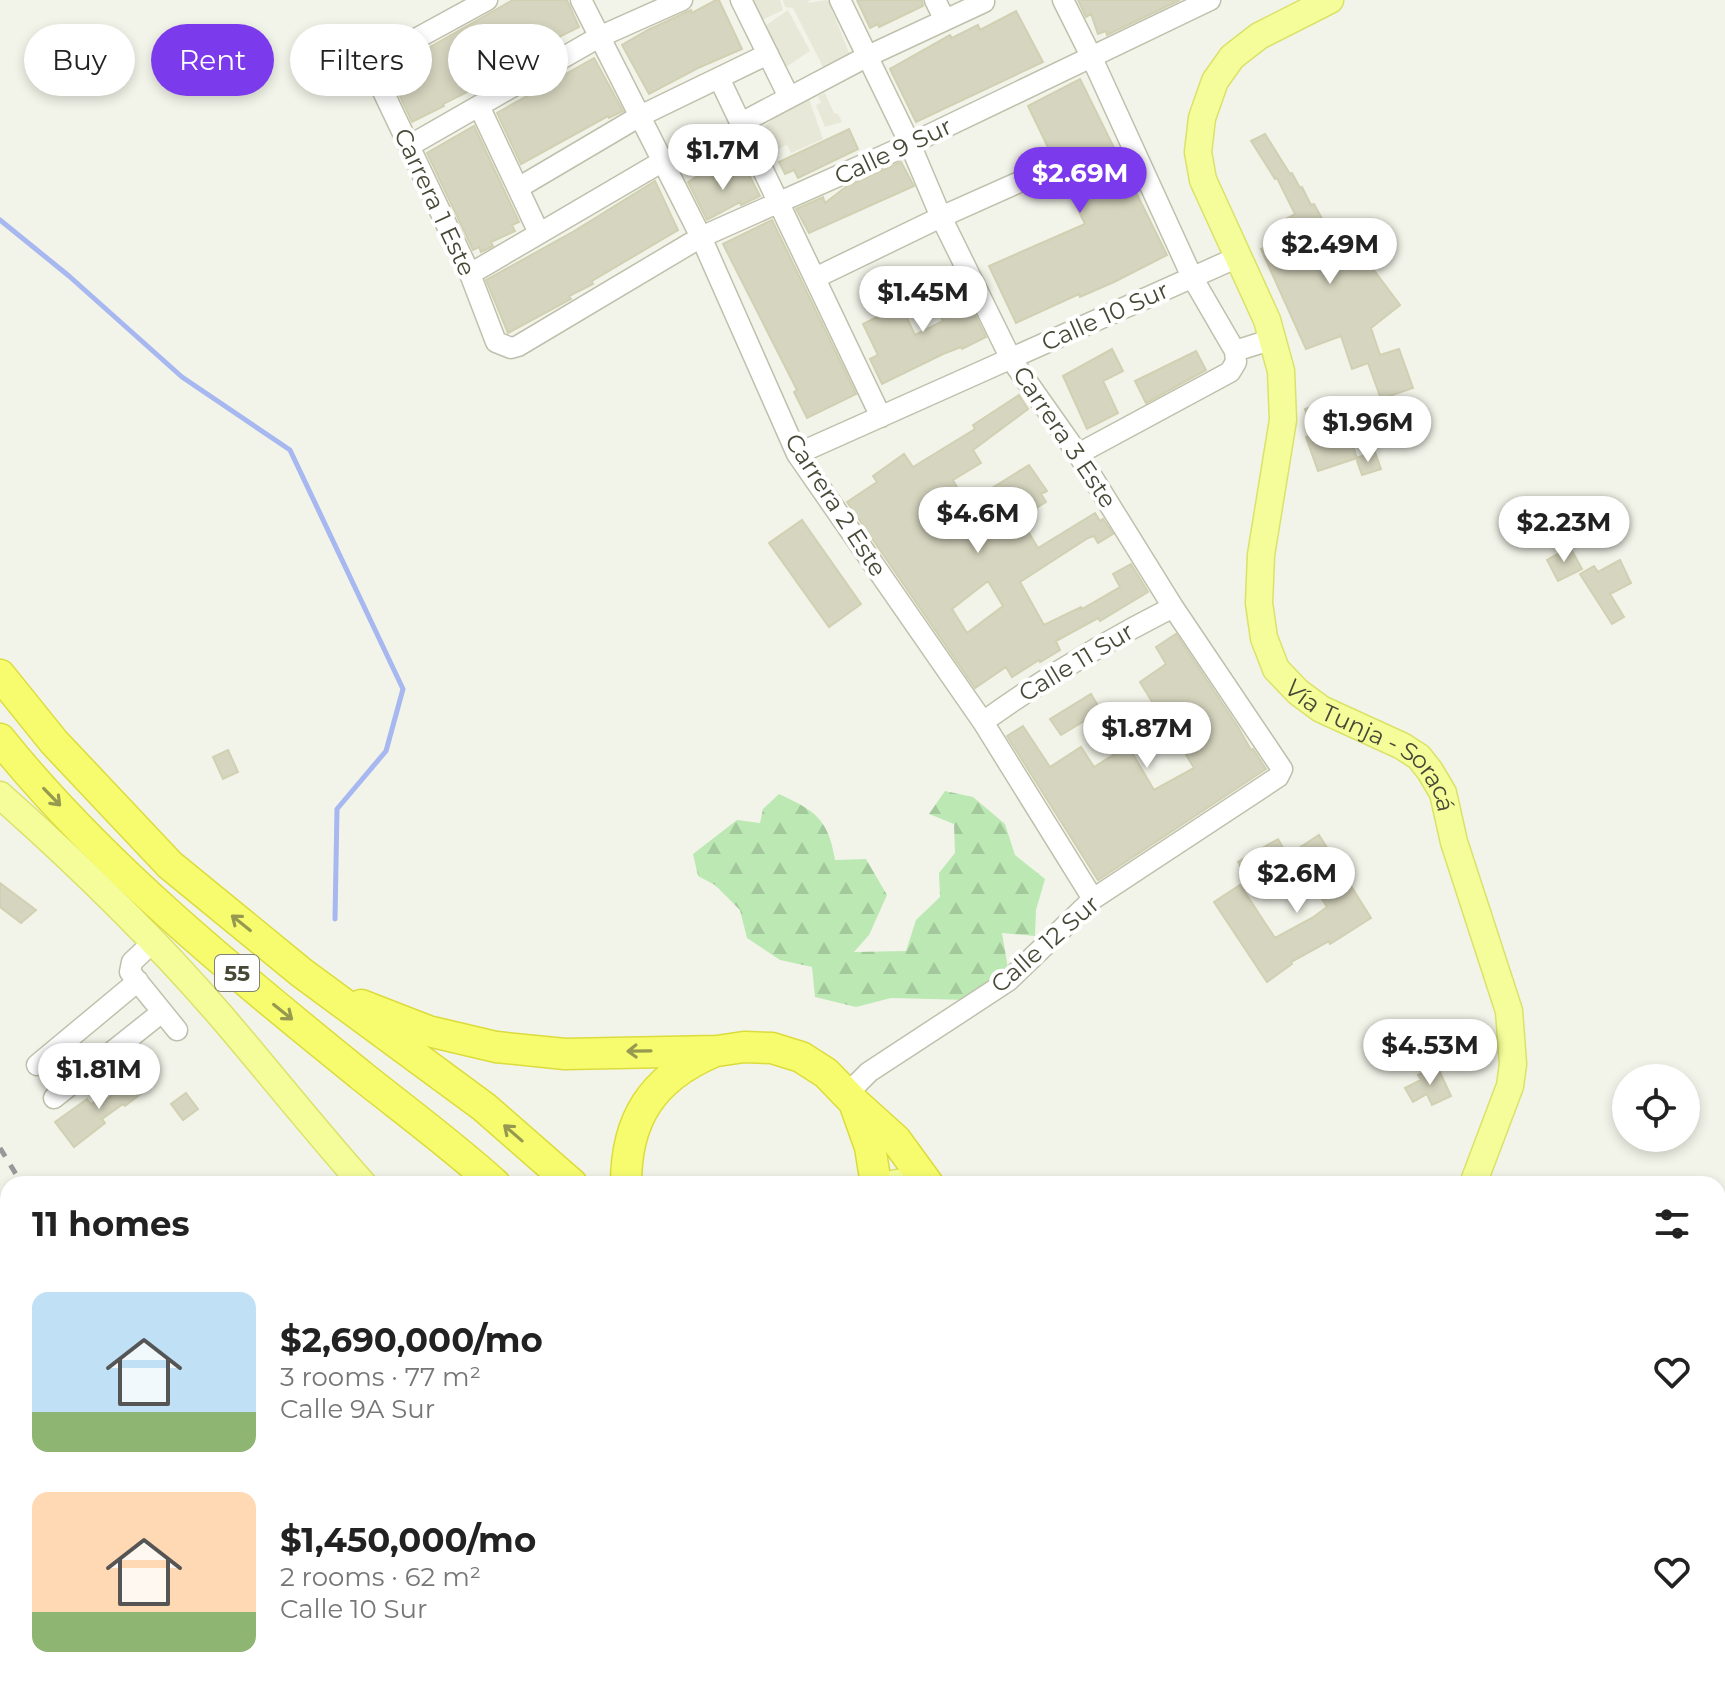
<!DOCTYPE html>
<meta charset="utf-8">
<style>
:root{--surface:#fff;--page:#f2f2f2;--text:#222;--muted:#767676;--accent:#7c3aed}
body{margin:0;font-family:Montserrat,sans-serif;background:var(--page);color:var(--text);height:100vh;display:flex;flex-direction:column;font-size:30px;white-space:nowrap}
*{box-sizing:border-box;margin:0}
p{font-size:26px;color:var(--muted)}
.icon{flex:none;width:44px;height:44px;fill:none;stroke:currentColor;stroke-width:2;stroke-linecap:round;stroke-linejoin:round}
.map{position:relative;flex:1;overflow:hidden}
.panel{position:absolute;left:0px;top:1176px;width:1726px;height:512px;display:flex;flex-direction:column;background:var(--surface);border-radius:24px 24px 0 0;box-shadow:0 4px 12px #0003}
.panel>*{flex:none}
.hud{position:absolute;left:24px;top:24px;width:800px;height:72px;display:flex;gap:16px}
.buttons{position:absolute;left:1612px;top:1064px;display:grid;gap:16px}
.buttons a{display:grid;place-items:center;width:88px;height:88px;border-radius:50%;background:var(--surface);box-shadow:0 4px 12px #0003;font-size:40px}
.price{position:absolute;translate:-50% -68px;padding:0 18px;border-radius:28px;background:#fff;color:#222;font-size:26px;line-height:52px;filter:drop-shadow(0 2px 4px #0008)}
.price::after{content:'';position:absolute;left:50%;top:48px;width:24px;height:18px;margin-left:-12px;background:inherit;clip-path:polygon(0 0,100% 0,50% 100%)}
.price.current{background:var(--accent);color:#fff}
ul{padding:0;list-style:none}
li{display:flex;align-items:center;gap:24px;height:200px;padding:0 32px}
li span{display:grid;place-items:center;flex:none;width:224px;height:160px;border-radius:16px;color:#555}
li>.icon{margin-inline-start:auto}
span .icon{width:96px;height:96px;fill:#fffc;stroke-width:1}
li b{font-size:34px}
h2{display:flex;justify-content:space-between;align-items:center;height:96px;padding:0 32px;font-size:34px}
.chip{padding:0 28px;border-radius:36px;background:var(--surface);box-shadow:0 4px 12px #0003;font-size:28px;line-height:72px}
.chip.current{background:var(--accent);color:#fff}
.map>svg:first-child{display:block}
.residential{fill:#e7e8d7}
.forest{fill:url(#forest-firs)}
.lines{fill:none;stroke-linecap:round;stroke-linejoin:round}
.stream{stroke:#a7b7f0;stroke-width:5}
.building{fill:#d6d5bf;stroke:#d1d0b2;stroke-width:2;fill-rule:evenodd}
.minor-casing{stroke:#bfc0ac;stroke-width:23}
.major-casing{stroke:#dae269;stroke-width:29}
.highway-casing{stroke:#dbdc3c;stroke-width:33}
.minor{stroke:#fff;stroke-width:20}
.major{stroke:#f4fd9a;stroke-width:26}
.highway{stroke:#f6fc6d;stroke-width:30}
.rail{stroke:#989898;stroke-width:5;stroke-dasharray:10 10;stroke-linecap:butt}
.oneway{stroke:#96994f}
.labels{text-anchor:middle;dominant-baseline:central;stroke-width:8;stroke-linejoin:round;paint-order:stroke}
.shield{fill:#fff;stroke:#7f7f73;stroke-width:2}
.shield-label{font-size:22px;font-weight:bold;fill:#484837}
.street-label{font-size:24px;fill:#484837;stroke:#fff}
</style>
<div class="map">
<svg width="1725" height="1688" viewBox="0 0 1725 1688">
<defs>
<pattern id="forest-firs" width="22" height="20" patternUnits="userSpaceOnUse" patternTransform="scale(2)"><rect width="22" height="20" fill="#bce8b3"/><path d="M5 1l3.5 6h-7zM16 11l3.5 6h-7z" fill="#a3c89b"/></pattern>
</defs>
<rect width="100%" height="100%" fill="#f3f4e9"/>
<!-- residential -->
<path class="residential" d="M752,0H780L783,10L762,20Z
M783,0H811L806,3L828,0L850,55L824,69L793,8L785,7Z
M788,10L810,51L783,69L765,26Z
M825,93L834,113L838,114L842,122L825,127L816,105L821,103L818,96Z
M809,99L823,139L791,153L787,145L772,152L764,127L782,110Z"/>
<!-- forest -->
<path class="forest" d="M945,791L973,797L1005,824L1015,855L1045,879L1036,910L1035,936L1002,933L1008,969L969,1000L891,998L856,1007L815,997L812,967L780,960L747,938L740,910L715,885L698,876L693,854L737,820L760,823L763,809L779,794C815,811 828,818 835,860L866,859L887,895L869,935L854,952L906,951L916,920L940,897L939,873L955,853L954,824L929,814Z"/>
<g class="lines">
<!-- stream -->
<path class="stream" d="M0,220L69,276L182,377L290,450L403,689L386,751L337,809L335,919
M696,1680L697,1688"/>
</g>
<!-- building -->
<path class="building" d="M513,0H567L579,27L541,46L545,53L443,104L444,106L412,122L388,71Z
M716,0H719L742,49L698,68L649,94L622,45L648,30L691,10L692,13Z
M857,0H922L923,6L879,27L878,24L870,28Z
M1078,0H1180L1107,35L1106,31L1098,34L1091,14L1086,17Z
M1016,11L1043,62L916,122L890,69L950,35L952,38L978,25L980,30Z
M594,58L623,111L609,118L608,116L521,164L497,113Z
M1080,79L1167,255L1114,282L1080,297L1079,294L1016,323L989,266L1085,224L1028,106Z
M474,126L519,222L512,225L515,231L491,242L493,246L481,252L479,247L473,250L427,153Z
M849,129L858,149L798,178L794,170L785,174L779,162Z
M1265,134L1290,174L1292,173L1300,188L1302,187L1311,205L1314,204L1344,259L1358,249L1400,305L1371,328L1380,355L1399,349L1413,388L1381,399L1368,363L1352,369L1341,336L1306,349L1261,249L1295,236L1286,219L1295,214L1277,178L1275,179L1251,141Z
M901,162L914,186L809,233L796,209L823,197L825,203L847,186Z
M745,167L760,196L741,205L740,202L707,220L688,182L709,169L716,183Z
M655,181L678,230L592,281L593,284L569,296L571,299L508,333L486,280L571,233Z
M772,220L856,394L807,418L794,392L797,390L723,244Z
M957,279L986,337L962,349L961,347L943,354L882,384L870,359L878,355L863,324L901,305L915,335L943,321L929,292Z
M1112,349L1123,371L1103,381L1118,413L1087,429L1063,376Z
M1196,351L1206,370L1146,403L1135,381Z
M1019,395L1028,409L973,450L981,463L953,480L966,504L1029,465L1047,491L1041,494L1046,502L1020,518L1038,548L1095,513L1100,521L1103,519L1113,534L1098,543L1094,536L1088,538L1020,582L1044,625L1081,607L1082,609L1120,587L1113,574L1131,564L1148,592L1100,621L1098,618L1056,641L1060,650L1040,662L1039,660L1012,677L1006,667L975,688L847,502L877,482L873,476L904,454L913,467L975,429L973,425ZM988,581L1003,606L967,633L952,609Z
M1336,398L1357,458L1318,471L1306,437L1314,434L1305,409Z
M1375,452L1381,469L1362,475L1356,458Z
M802,520L861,604L829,627L769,543Z
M1570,547L1582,569L1558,581L1547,560Z
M1620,560L1631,583L1610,594L1624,617L1612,624L1580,574L1594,566L1598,572Z
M1176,634L1238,727L1251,750L1253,749L1266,769L1098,880L1007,736L1023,726L1050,767L1081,747L1094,767L1128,746L1154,790L1194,768L1170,728L1146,742L1142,730L1162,718L1140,682L1166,664L1156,647Z
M1091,694L1101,711L1061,735L1050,719Z
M228,750L238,772L223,779L213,757Z
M1319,835L1371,918L1330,944L1329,941L1291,962L1292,964L1267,982L1214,902L1240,885L1275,938L1312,918L1327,907L1293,852Z
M1278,839L1290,860L1249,882L1238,862Z
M0,883L36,910L21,923L0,907Z
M1437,1066L1451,1096L1432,1105L1427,1094L1413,1102L1405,1088L1421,1080L1418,1075Z
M141,1072L151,1086L125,1106L123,1104L102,1119L105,1123L74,1147L55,1122L87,1099L91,1104L103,1096L106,1100Z
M186,1093L198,1109L183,1120L171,1104Z"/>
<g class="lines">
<!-- minor casing -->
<g class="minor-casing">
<path id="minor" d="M487,0L370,64L470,274L496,342L511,348L518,346L701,237L910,144L1210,0
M581,0L701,237L797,454L983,722L1093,899
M741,0L789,97
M840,0L910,144L941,217L1011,359L1078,454L1173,607L1282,769L1278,777L1093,899L1008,981L869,1072L848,1093
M935,0L945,20
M1063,0L1091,56L1192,277L1235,351L1236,362L1230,372L1078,454
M719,78L881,417
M479,106L539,233
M741,123L868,56L984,2
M409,146L599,37L682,0
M518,188L640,116L768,54
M470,274L663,161
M815,278L941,217L1044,171
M1235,351L1273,339
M797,454L1238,257
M983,722C1044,678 1106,641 1173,607
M153,942L132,962L130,972L177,1030
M37,1065L138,981
M54,1098L162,1012
M1458,1680L1460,1688"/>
</g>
<!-- major casing -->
<g class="major-casing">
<g id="major">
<path id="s1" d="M1330,0L1259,36L1232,57L1215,81L1202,118L1198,152L1203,180L1267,320L1281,371L1283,420L1261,555L1259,603L1264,638L1276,669L1298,692L1321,709L1402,746L1419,757L1430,771L1443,793L1454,842L1509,1011L1513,1064L1510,1086L1473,1184"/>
<path d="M0,795C78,864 153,937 221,1016C269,1072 314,1129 363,1184"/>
<path d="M892,1184L913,1180L926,1184"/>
</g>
</g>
<!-- highway casing -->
<g class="highway-casing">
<path id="highway" d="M0,675L54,742L170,865L302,973L484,1107L572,1184
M0,739C102,866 236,974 363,1077C407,1112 453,1146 495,1184
M361,1005L428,1031L496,1047L565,1054L717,1051L744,1047L772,1048L801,1057L826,1073L855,1103L896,1140L928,1184
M855,1105L870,1147L876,1184
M626,1184C626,1119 652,1079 711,1053
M546,1680L549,1688
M815,1680L818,1688
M861,1680L864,1688
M785,1688L788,1680"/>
</g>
<!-- minor -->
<use href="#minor" class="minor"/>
<!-- major -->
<use href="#major" class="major"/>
<!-- highway -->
<use href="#highway" class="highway"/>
<!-- rail -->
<path class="rail" d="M0,1148L22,1184
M128,1688L130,1680"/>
</g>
<!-- one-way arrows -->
<defs><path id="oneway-shaft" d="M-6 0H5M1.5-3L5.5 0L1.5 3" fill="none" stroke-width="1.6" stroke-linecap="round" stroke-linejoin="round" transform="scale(2)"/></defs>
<g class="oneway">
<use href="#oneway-shaft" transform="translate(52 797) rotate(46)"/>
<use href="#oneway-shaft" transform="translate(241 923) rotate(-141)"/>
<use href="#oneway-shaft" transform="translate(283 1012) rotate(39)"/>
<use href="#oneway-shaft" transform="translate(639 1051) rotate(179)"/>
<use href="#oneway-shaft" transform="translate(513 1133) rotate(-139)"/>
</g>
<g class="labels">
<!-- shield labels -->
<rect class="shield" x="215" y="955" width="44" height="36" rx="6"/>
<g class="shield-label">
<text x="237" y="973">55</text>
</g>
<!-- street labels -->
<g class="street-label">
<text transform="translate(893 151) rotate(-25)">Calle 9 Sur</text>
<text transform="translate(435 202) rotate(65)">Carrera 1 Este</text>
<text transform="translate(1105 316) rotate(-24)">Calle 10 Sur</text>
<text transform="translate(1065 437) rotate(56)">Carrera 3 Este</text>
<text transform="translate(836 505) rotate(57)">Carrera 2 Este</text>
<text transform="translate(1076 662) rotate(-31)">Calle 11 Sur</text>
<text stroke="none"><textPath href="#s1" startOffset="880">Vía Tunja - Soracá</textPath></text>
<text transform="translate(1045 944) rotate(-41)">Calle 12 Sur</text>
</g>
</g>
</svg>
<div class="buttons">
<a><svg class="icon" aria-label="locate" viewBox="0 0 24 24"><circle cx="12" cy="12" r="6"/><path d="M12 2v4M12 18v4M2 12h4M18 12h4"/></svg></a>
</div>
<b class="price" style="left:723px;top:192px">$1.7M</b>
<b class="price current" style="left:1080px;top:215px">$2.69M</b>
<b class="price" style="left:1330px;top:286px">$2.49M</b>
<b class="price" style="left:923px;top:334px">$1.45M</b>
<b class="price" style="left:1368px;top:464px">$1.96M</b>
<b class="price" style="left:978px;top:555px">$4.6M</b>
<b class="price" style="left:1564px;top:564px">$2.23M</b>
<b class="price" style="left:1147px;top:770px">$1.87M</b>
<b class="price" style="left:1297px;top:915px">$2.6M</b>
<b class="price" style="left:1430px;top:1087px">$4.53M</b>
<b class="price" style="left:99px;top:1111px">$1.81M</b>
<div class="hud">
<a class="chip">Buy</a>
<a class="chip current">Rent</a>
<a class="chip">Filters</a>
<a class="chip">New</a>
</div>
<section class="panel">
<h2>11 homes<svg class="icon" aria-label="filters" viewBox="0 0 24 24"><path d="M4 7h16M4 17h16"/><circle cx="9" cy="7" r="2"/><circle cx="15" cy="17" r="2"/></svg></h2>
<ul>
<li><span style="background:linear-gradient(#bfe0f5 75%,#8fb573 0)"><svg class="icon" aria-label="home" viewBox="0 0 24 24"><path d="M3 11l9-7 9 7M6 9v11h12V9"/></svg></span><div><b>$2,690,000/mo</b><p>3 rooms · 77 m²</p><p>Calle 9A Sur</p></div><svg class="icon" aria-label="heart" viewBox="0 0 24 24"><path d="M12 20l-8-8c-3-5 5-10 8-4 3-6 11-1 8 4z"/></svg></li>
<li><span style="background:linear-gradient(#ffd9b3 75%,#8fb573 0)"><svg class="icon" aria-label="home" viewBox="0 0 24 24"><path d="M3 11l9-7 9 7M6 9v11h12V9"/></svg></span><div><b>$1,450,000/mo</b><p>2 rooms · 62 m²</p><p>Calle 10 Sur</p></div><svg class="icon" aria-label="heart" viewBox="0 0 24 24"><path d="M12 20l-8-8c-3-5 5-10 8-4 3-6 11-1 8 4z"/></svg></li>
</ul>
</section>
</div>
